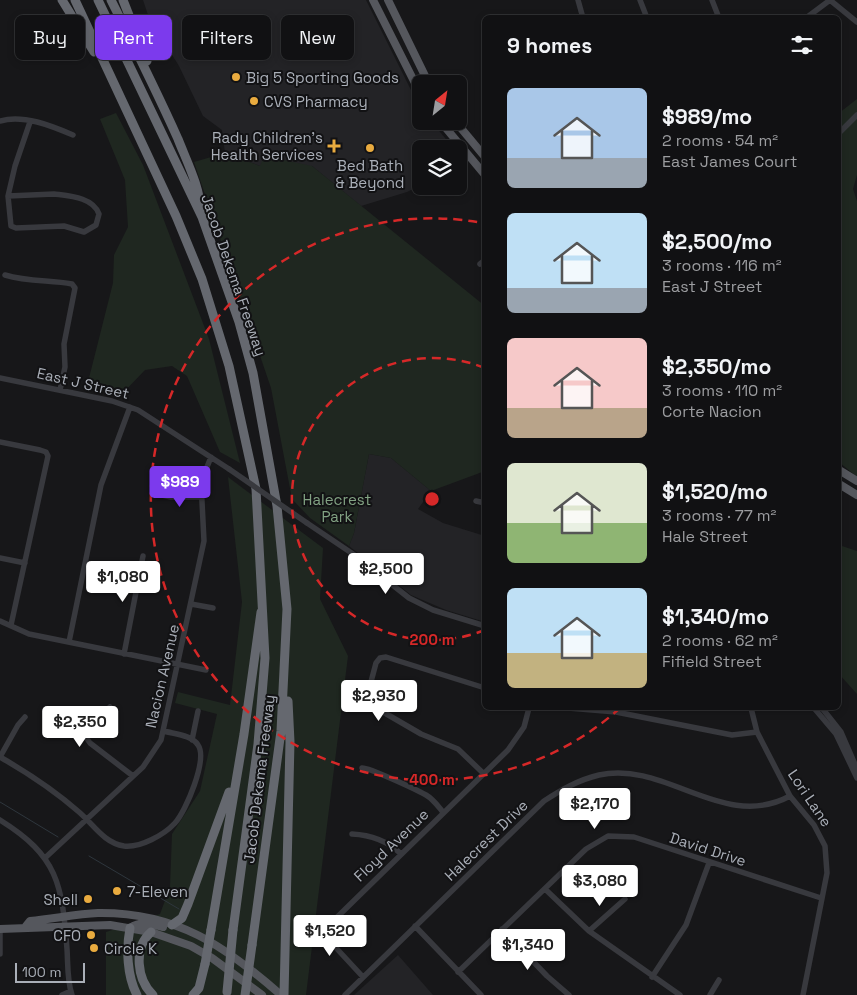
<!DOCTYPE html>
<meta charset="utf-8">
<style>
:root{--surface:#111113;--page:#1a1a1c;--text:#f1f3f6;--muted:#9c9da0;--line:#303133;--accent:#7c3aed}
body{margin:0;font-family:"Space Grotesk",sans-serif;background:var(--page);color:var(--text);height:100vh;display:flex;flex-direction:column;font-size:19px;white-space:nowrap}
*{box-sizing:border-box;margin:0}
p{font-size:16px;color:var(--muted)}
.icon{flex:none;width:28px;height:28px;fill:none;stroke:currentColor;stroke-width:2;stroke-linecap:round;stroke-linejoin:round}
.map{position:relative;flex:1;overflow:hidden}
.sheet{position:absolute;left:482px;top:15px;width:359px;height:695px;display:flex;flex-direction:column;background:var(--surface);border-radius:8px;box-shadow:0 2px 8px #0003,0 0 0 1px var(--line)}
.sheet>*{flex:none}
.hud{position:absolute;left:15px;top:15px;width:392px;height:45px;display:flex;gap:10px}
.needle{width:32px;rotate:30deg}
.controls{position:absolute;left:412px;top:75px;display:grid;gap:10px}
.controls a{display:grid;place-items:center;width:55px;height:55px;border-radius:8px;background:var(--surface);box-shadow:0 2px 8px #0003,0 0 0 1px var(--line);font-size:25px}
.scale{position:absolute;left:15px;bottom:12px;width:70px;box-sizing:border-box;padding-left:5px;border:2px solid #aaafb8;border-top:0;font-size:14px;line-height:18px;white-space:nowrap;color:#aaafb8;-webkit-text-stroke:4px #121214;paint-order:stroke}
.price{position:absolute;translate:-50% -42px;padding:0 11px;border-radius:5px;background:#fff;color:#222;font-size:16px;line-height:32px;filter:drop-shadow(0 1px 2px #0008)}
.price::after{content:'';position:absolute;left:50%;top:30px;width:15px;height:11px;margin-left:-8px;background:inherit;clip-path:polygon(0 0,100% 0,50% 100%)}
.price.current{background:var(--accent);color:#fff}
ul{padding:0;list-style:none}
li{display:flex;align-items:center;gap:15px;height:125px;padding:0 25px}
li span{display:grid;place-items:center;flex:none;width:140px;height:100px;border-radius:8px;color:#555}
li>.icon{margin-inline-start:auto}
span .icon{width:60px;height:60px;fill:#fffc;stroke-width:1}
li b{font-size:21px}
h2{display:flex;justify-content:space-between;align-items:center;height:60px;padding:0 25px;font-size:21px}
.chip{padding:0 18px;border-radius:8px;background:var(--surface);box-shadow:0 2px 8px #0003,0 0 0 1px var(--line);font-size:18px;line-height:45px}
.chip.current{background:var(--accent);color:#fff}
.map>svg:first-child{display:block}
.built{fill:#232326}
.green{fill:#1f2720}
.lines{fill:none;stroke-linecap:round;stroke-linejoin:round}
.stream{stroke:#2e363d;stroke-width:1}
.minor{stroke:#38393e;stroke-width:5.5}
.major{stroke:#55575d;stroke-width:8}
.highway{stroke:#65686f;stroke-width:9}
.minor-bridge{stroke:#38393e;stroke-width:5.5}
.highway-bridge{stroke:#65686f;stroke-width:9}
.ring{fill:none;stroke:#d62828;stroke-width:2.5;stroke-dasharray:9 6}
.poi-dot{fill:#e9ab3f;stroke:#121214;stroke-width:2}
.labels{text-anchor:middle;dominant-baseline:central;stroke-width:4;stroke-linejoin:round;paint-order:stroke}
.poi-label{font-size:15px;fill:#aaafb8;stroke:#121214;text-anchor:start}
.street-label{font-size:15px;fill:#aaafb8;stroke:#121214}
.park-label{font-size:15px;fill:#82a283;stroke:#121214}
.centre{fill:#d62828;stroke:#121214;stroke-width:2.5}
.ring-label{font-size:15px;text-anchor:middle;font-weight:bold;fill:#d62828;stroke:#121214;stroke-width:4;stroke-linejoin:round;paint-order:stroke}
</style>
<div class="map">
<svg width="857" height="995" viewBox="0 0 857 995">
<rect width="100%" height="100%" fill="#171719"/>
<!-- built -->
<path class="built" d="M143,0H366L421,110V121H431L454,149H421V185L407,192L361,206L312,166H260L225,153L222,130L203,116L179,66L149,18Z
M369,454L391,458L431,491L418,509L443,523L485,536V622L446,610L411,595L349,546L354,533Z
M398,955L433,995H354Z"/>
<!-- green -->
<path class="green" d="M857,99V175L853,189L857,201V477L839,462V113Z
M116,113L143,165L209,339L240,463L220,452L187,376L172,366L145,370L121,395L87,386L113,283L114,255L128,227L125,180L100,119Z
M225,153L260,166L264,156L312,166L485,306V471L431,491L391,458L369,454L354,533L349,546L310,518L292,499L271,388L194,162Z
M228,477L323,548L320,599L348,656L306,995H106V932L160,914L170,887L172,834L200,791L217,714L175,703L178,692L230,705L242,602Z
M839,545L857,551V694L839,674Z"/>
<g class="lines">
<!-- stream -->
<path class="stream" d="M0,802L58,837
M89,856L179,909"/>
<!-- minor -->
<path class="minor" d="M578,0L583,18
M640,0L647,18
M712,0L719,18
M806,18L830,0L857,22
M0,121C23,114 52,126 73,135
M839,133L857,115
M54,194C69,196 93,197 99,214L96,225L84,232L64,226L16,228L11,226L8,196Z
M8,196L15,166L30,122
M480,264L485,260
M5,275C28,282 50,280 72,284L75,288L64,344L65,367L60,390
M0,378L112,401L138,410L229,469
M0,442L40,450L46,452L48,456L11,625
M162,495L171,497H201
M476,501L485,503
M307,523L356,556L409,598L433,610L485,626
M0,558L25,563
M191,604L213,608
M0,621L29,634L206,670
M69,642L101,485L130,407
M124,654L143,556
M110,707L90,728L85,736L90,743L133,776
M568,708L616,712L732,735L757,732
M751,708L757,732L790,796L814,825L825,846L827,873L803,995
M814,708L836,734L857,778
M822,708L841,732L857,769
M192,740L198,711
M0,757C28,773 55,791 79,812C93,824 104,843 124,846C140,848 164,835 175,823C186,811 208,759 198,745C192,735 174,734 164,731
M0,757L18,725L25,717
M362,768C368,767 417,790 426,795C433,799 438,806 443,812
M483,773L458,749L421,734L371,705L368,693L376,663L380,658L386,657L485,688
M0,820C58,856 62,884 67,949C68,964 67,981 72,995
M352,834C371,835 386,840 400,853
M46,857L143,767L161,740L204,541L201,482L211,457
M545,889L589,931L680,995
M415,926L481,995
M502,929L547,976L569,995
M0,930V954
M589,931L625,899
M458,972L586,849L608,836L634,837L821,898
M363,977L326,937V928L508,750L524,727L529,708
M652,977L686,925L709,863
M62,995L71,991
M345,995L544,801C561,790 578,780 599,775C666,760 723,832 790,796
M710,995L719,980"/>
<!-- major -->
<path class="major" d="M373,0L421,95
M388,0L429,84
M440,121L485,175
M455,121L485,157
M839,470L857,481
M839,484L857,495
M26,926L30,921C53,919 76,914 98,913C177,912 225,946 281,995
M130,928C142,920 150,924 163,927
M0,929L110,925L151,932L191,946L212,958L262,995"/>
<!-- highway -->
<path class="highway" d="M62,0L94,52
M75,0L176,216L202,279L229,366L256,489L265,658L258,744L233,930
M98,0L202,217L239,322L253,373L277,506L287,609L281,731L252,945
M111,0C134,46 157,92 178,139C187,162 200,187 201,212
M123,0L147,61
M172,925L182,918L188,904L229,792
M130,928C126,949 127,976 137,995
M211,930L244,734L261,612
M151,932C133,948 137,980 153,995
M193,995L199,988L205,964
M284,995L290,742L288,701"/>
<!-- minor-bridge -->
<path class="minor-bridge" d="M229,469L307,523"/>
<!-- highway-bridge -->
<path class="highway-bridge" d="M205,964L211,930
M227,992L233,930
M245,995L252,945"/>
</g>
<!-- distance rings -->
<g class="ring">
<path d="M485 630A141 141 0 1 1 485 368"/>
<path d="M620 708A281 281 0 1 1 483 223"/>
</g>
<!-- markers -->
<g class="poi-dot">
<circle cx="236" cy="77" r="5"/>
<circle cx="254" cy="101" r="5"/>
<path d="M331.5 138.5h5v5h5v5h-5v5h-5v-5h-5v-5h5z"/>
<circle cx="370" cy="148" r="5"/>
<circle cx="117" cy="891" r="5"/>
<circle cx="88" cy="899" r="5"/>
<circle cx="91" cy="935" r="5"/>
<circle cx="94" cy="948" r="5"/>
</g>
<g class="labels">
<!-- poi labels -->
<g class="poi-label">
<text x="246" y="77">Big 5 Sporting Goods</text>
<text x="264" y="101">CVS Pharmacy</text>
<text x="323" y="137" text-anchor="end">Rady Children's<tspan x="323" dy="17">Health Services</tspan></text>
<text x="370" y="165" text-anchor="middle">Bed Bath<tspan x="370" dy="17">&amp; Beyond</tspan></text>
<text x="127" y="891">7-Eleven</text>
<text x="78" y="899" text-anchor="end">Shell</text>
<text x="81" y="935" text-anchor="end">CFO</text>
<text x="104" y="948">Circle K</text>
</g>
<!-- street labels -->
<g class="street-label">
<text transform="translate(234 275) rotate(71)">Jacob Dekema Freeway</text>
<text transform="translate(83 383) rotate(13)">East J Street</text>
<text transform="translate(162 676) rotate(-77)">Nacion Avenue</text>
<text transform="translate(259 779) rotate(-83)">Jacob Dekema Freeway</text>
<text transform="translate(810 798) rotate(56)">Lori Lane</text>
<text transform="translate(486 840) rotate(-44)">Halecrest Drive</text>
<text transform="translate(391 845) rotate(-44)">Floyd Avenue</text>
<text transform="translate(708 849) rotate(18)">David Drive</text>
</g>
<!-- park labels -->
<g class="park-label">
<text x="337" y="499">Halecrest<tspan x="337" dy="17">Park</tspan></text>
</g>
</g>
<circle cx="432" cy="499" r="8" class="centre"/>
<g class="ring-label">
<text x="432" y="645">200 m</text>
<text x="432" y="785">400 m</text>
</g>
</svg>
<div class="controls">
<a><svg class="needle" viewBox="-14 -14 28 28"><path d="M0-13l5 13h-10z" fill="#e53935"/><path d="M0 13l5-13h-10z" fill="#9c9da0"/></svg></a>
<a><svg class="icon" aria-label="layers" viewBox="0 0 24 24"><path d="M12 4l9 5-9 5-9-5zM3 14l9 5 9-5"/></svg></a>
</div>
<div class="scale">100 m</div>
<b class="price current" style="left:180px;top:508px">$989</b>
<b class="price" style="left:386px;top:595px">$2,500</b>
<b class="price" style="left:123px;top:603px">$1,080</b>
<b class="price" style="left:379px;top:722px">$2,930</b>
<b class="price" style="left:80px;top:748px">$2,350</b>
<b class="price" style="left:595px;top:830px">$2,170</b>
<b class="price" style="left:600px;top:907px">$3,080</b>
<b class="price" style="left:330px;top:957px">$1,520</b>
<b class="price" style="left:528px;top:971px">$1,340</b>
<div class="hud">
<a class="chip">Buy</a>
<a class="chip current">Rent</a>
<a class="chip">Filters</a>
<a class="chip">New</a>
</div>
<section class="sheet">
<h2>9 homes<svg class="icon" aria-label="filters" viewBox="0 0 24 24"><path d="M4 7h16M4 17h16"/><circle cx="9" cy="7" r="2"/><circle cx="15" cy="17" r="2"/></svg></h2>
<ul>
<li><span style="background:linear-gradient(#a9c7e8 70%,#9aa5b1 0)"><svg class="icon" aria-label="home" viewBox="0 0 24 24"><path d="M3 11l9-7 9 7M6 9v11h12V9"/></svg></span><div><b>$989/mo</b><p>2 rooms · 54 m²</p><p>East James Court</p></div></li>
<li><span style="background:linear-gradient(#bfe0f5 75%,#9aa5b1 0)"><svg class="icon" aria-label="home" viewBox="0 0 24 24"><path d="M3 11l9-7 9 7M6 9v11h12V9"/></svg></span><div><b>$2,500/mo</b><p>3 rooms · 116 m²</p><p>East J Street</p></div></li>
<li><span style="background:linear-gradient(#f6c9c9 70%,#b9a48a 0)"><svg class="icon" aria-label="home" viewBox="0 0 24 24"><path d="M3 11l9-7 9 7M6 9v11h12V9"/></svg></span><div><b>$2,350/mo</b><p>3 rooms · 110 m²</p><p>Corte Nacion</p></div></li>
<li><span style="background:linear-gradient(#dfe7d0 60%,#8fb573 0)"><svg class="icon" aria-label="home" viewBox="0 0 24 24"><path d="M3 11l9-7 9 7M6 9v11h12V9"/></svg></span><div><b>$1,520/mo</b><p>3 rooms · 77 m²</p><p>Hale Street</p></div></li>
<li><span style="background:linear-gradient(#bfe0f5 65%,#c2b280 0)"><svg class="icon" aria-label="home" viewBox="0 0 24 24"><path d="M3 11l9-7 9 7M6 9v11h12V9"/></svg></span><div><b>$1,340/mo</b><p>2 rooms · 62 m²</p><p>Fifield Street</p></div></li>
</ul>
</section>
</div>
